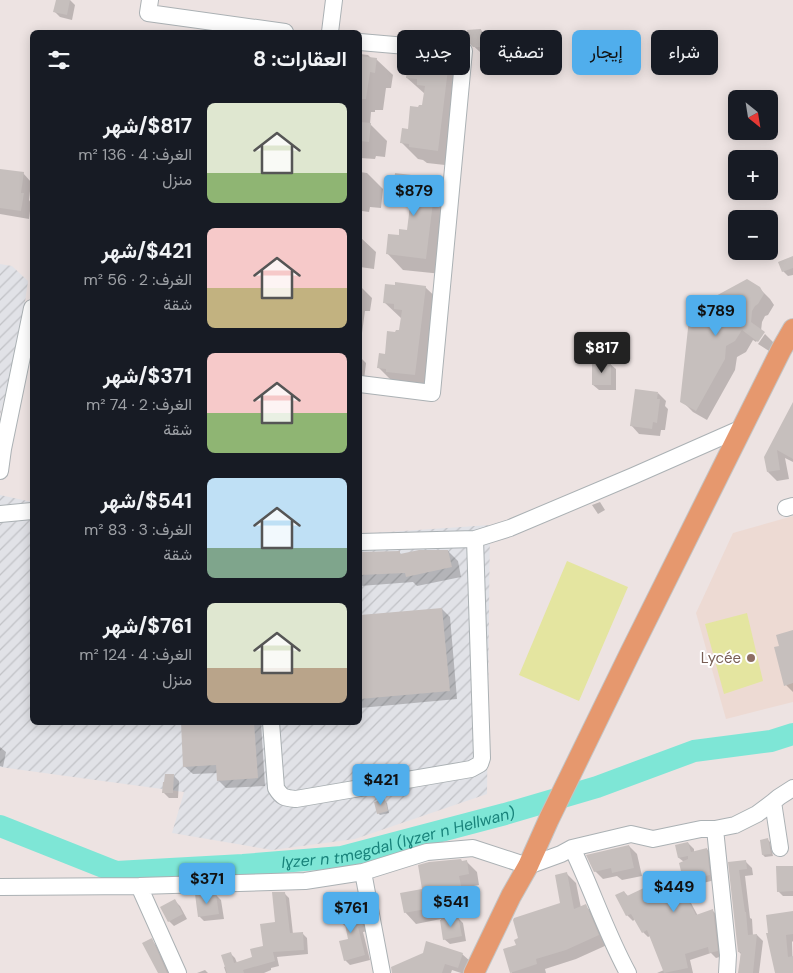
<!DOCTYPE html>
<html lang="ar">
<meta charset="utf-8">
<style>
:root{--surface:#171b24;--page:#20242c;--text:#f1f3f6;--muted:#9ea1a6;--accent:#50aeec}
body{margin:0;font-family:"DM Sans",Vazirmatn,sans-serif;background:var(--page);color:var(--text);direction:rtl;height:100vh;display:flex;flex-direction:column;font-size:19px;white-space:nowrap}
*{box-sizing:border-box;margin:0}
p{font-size:16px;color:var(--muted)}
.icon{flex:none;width:28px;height:28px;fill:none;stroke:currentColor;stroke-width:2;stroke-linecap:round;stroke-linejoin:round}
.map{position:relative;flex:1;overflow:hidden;direction:ltr}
.side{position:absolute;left:30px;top:30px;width:332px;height:695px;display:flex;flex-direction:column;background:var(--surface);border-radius:8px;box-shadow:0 2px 12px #0003;direction:rtl}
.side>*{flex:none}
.guide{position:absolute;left:378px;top:30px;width:340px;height:45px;direction:rtl;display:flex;gap:10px}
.needle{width:32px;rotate:150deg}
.controls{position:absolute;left:728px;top:90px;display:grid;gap:10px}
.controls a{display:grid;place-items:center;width:50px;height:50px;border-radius:8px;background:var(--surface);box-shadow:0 2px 12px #0003;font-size:25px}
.price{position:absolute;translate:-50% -42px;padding:0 11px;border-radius:5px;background:var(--accent);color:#111;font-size:16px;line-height:32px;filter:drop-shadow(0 1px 2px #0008)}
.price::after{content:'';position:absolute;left:50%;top:30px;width:15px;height:11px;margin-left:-8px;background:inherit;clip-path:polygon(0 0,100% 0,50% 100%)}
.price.on{background:#222;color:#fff}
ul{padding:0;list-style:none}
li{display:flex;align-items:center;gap:15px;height:125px;padding:0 15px}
li span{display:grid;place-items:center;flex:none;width:140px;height:100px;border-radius:8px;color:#555}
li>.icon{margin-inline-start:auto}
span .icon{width:60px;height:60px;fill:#fffc;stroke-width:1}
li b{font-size:21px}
h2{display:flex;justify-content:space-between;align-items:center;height:60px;padding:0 15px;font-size:21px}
.tag{padding:0 18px;border-radius:8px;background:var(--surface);box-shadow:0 2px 12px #0003;font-size:18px;line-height:45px}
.tag.on{background:var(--accent);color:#111}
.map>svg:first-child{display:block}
.industrial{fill:url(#industrial-furrows)}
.education{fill:#eddad3}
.pitch{fill:#e4e5a0}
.shadow{fill:#0003}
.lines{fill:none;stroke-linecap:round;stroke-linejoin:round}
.river{stroke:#7ee6d6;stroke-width:22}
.building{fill:#c6bfbd}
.minor-casing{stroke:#abb1b4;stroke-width:18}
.major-casing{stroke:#c4c4c4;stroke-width:22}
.minor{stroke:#fff;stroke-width:16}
.major{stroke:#e6986e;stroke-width:20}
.education-dot{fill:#8d6e63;stroke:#fff;stroke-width:2}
.labels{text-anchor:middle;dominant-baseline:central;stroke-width:4;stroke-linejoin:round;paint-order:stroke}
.education-label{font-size:15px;fill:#785e54;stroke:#fff;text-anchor:end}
.water-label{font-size:16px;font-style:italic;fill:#18827a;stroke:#fff}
</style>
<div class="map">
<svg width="793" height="973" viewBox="0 0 793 973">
<defs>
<pattern id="industrial-furrows" width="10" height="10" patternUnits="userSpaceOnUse" patternTransform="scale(1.25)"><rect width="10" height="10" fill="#e1e2e7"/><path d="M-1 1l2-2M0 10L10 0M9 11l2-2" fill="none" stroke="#c1c2c6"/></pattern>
</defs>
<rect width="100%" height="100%" fill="#ede3e2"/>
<!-- industrial -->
<path class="industrial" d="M0,264L12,266L28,281L21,330L0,416Z
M0,495L32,502V722H360V534L490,525L487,794L355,839L272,850L172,833L184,792L0,767Z"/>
<!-- education -->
<path class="education" d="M793,516V702L726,719L696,613L733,533Z"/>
<!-- pitch -->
<path class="pitch" d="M567,561L628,587L579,701L519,675Z
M747,613L763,681L724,694L705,624Z"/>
<!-- shadow -->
<path class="shadow" d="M57,0H70L75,5L72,20L60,17L55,12Z
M481,30L486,36L487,51L480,52L469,42Z
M360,54L368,55L371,58L376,59L393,75L391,88H386L383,110H375V112H371L370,124L387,141L385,157L376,156L375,159L360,158Z
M448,62L465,79L454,166L427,163L423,160L418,159L402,143L423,107L425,94L407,78Z
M0,170L23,173L31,182L29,200L31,203L29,219L0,214Z
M360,172L367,173L383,189L381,208L370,207L369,212L362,211L360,224Z
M436,179L452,196L442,274L403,270L387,253L400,236L408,232L410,207L394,191Z
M360,237L376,252L374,269L360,267Z
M793,258V275L788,276L783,271Z
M360,286L372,298L370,311H365L362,333H360Z
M425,287L442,303L431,391L395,384L379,368L396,334L400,331L402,319L384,302Z
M759,288L770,299L774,305L768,315L765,316L762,322L761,331L764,333H763L756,342L753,340L746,352L737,357L735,370L707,420L693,412L682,401Z
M765,334L775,344L769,351L758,344Z
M360,357L366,363L364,380L360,379Z
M610,364L616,369V390H599L593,385Z
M658,393L666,401L665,406L668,409L665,430H661L660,436L639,434L631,425Z
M793,405V462L785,458L789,479L777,481L768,472Z
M600,502L605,510L598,514L592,505Z
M448,551L458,561L461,577L417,586L413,582L360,586V553L399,552L402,555Z
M442,609L450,617L457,699L360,708V617Z
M793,632V692L786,685L780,647Z
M182,722H261L265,786L226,788L218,780V773L193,774L184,766Z
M0,747L6,752L3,767L0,766Z
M174,776L179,781L178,798H169L163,792Z
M384,800L387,803L389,813L380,815L378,813Z
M768,840L770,842L773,856L765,857L763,855Z
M688,843L694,849V852L707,849L712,855L715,880L683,888L698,916L713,911L718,916L723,956L716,958L711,953L690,960L693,973H657L664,970L650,936L648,937L643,932L635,919L633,921L627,915L624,892L629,897L649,886L656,880L657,882L683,871L684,862L679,858L677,846Z
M629,846L637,854L642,876L622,880L617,876L603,879L595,871Z
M466,861L477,872L479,885L469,887L472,901L445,906L447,920L458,918L463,923L466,941L450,944L444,939L441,919L416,924L405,912L423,890L463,862Z
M745,861L752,868L753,875L745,876L750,918L752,919L753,936L757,935L763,941L759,973H739L741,954L739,952L730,863Z
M793,867V896H783L778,891Z
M567,874L576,883L581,908L585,906L595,915L607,945L576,959L545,969L546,973H512L511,972L517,946L562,904Z
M284,893L289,898L293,934L302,933L307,938L308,954L277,957L279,966L271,968V970L264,973H226L224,967L226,966L230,953L235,958L237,963L254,958L265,947L277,923Z
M216,895L221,900L224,919L204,921L199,916Z
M175,901L180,906L187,919L174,926L169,921Z
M359,908L364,913L368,931L363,932L370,960L350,965L345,960L349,940L346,925L345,926L339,920Z
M793,912V941L792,942L793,973H777L769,934Z
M151,940L156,945L169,973H159Z
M462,954L470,961L466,973H461L452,970L451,973H395Z
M205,970L208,973H197Z"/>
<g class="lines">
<!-- river -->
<path class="river" id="s1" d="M0,826L116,872L243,865L342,857L505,814L597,787L694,751L771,741L793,734"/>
</g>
<!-- building -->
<path class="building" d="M56,0H70L67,15L53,12Z
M481,29L482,47H473L468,42L467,30Z
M360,56L377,58L375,73L370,72L366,99H360Z
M418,58L449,61L438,151L409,147V144L400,143L402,128L408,129L410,106L418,107L419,105H422L425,86L417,85V79L406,78L408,60L418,61Z
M360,122L371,123L369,142L360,141Z
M0,169L24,172L21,193H24L21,211L0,208Z
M395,173L436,178L426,259L386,254L388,234L399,235V229L407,230L411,198L403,197L404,192L393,191Z
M793,256V268L782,272L778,262Z
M747,279L760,287L764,294L758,304L755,306L752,311L751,322L765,332L758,342L742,330L735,341L726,346L725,359L696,411L680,402L690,310Z
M395,282L426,286L415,375L386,372V369L377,368L379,353L385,354L387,331L395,332L396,330H399L402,310L394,309V304L383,303L385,284L395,285Z
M592,362H611V385H592Z
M635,389L658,392L657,399H660L657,423L653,422L652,429L630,426Z
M793,402V459L777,450L780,470L767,472L764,457Z
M419,550H448L452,567L406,577L405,573L360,575V552L400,551V554Z
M442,608L450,691L360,699V615Z
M793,630V683L784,686L774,647L779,646L776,635Z
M181,722H254L258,778L217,781L216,765L183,767Z
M165,774H174L173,793H162L163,782H164Z
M385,799L388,811L377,814L374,802Z
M768,838L771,854L762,855L760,840Z
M688,842L691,852L707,848L710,875L678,882L696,915L713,909L718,951L709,953L708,947L685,954L688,968L664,973L647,930L642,933L631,914L626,916L615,895L624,891L627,896L648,886L647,881L656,879V881L681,871L679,863L688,859V856L678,858L675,845Z
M629,845L634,868L612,873L611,868L594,872L586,855Z
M461,859L462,861L467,860L469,874L459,876L462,890L435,896L437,907L404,913L400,893L422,889L418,865L429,862Z
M746,860L747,869L739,870L745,912H746L748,935L757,934L753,973H738L741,952H738L728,862Z
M776,866H793V891L777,892Z
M567,872L574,909L586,904L599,935L566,950L536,959L537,964L510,973L503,949L516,945L514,940L518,938L513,920L514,918L560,903L555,875Z
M272,892H285L290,933L303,932L304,950L273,952L275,961L243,970L244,973H227L221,955L231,952L234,963L252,957L250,949L263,946L260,924L275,922Z
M195,894H216L219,914L198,917Z
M175,899L183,914L168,922L160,907Z
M359,907L363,926L358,927L365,955L344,961L339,941L348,939L344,920L338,921L336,911Z
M793,911V934L786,935L788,957L793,956V973H775L766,933H768L766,915Z
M458,916L462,936L443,940L440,920Z
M152,938L167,973H158L142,943Z
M426,941L463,953L458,968L445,964L442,973H392L391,967L423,953Z"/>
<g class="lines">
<!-- minor casing -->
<g class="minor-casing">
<path id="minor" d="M150,0L148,13L285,32
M330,32L334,0
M360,42L464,51L432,393L360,384
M0,471L3,449L32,308
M786,508L793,506
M0,514L32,511
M360,542L475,539L510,528L633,476L742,428
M271,722L276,788C282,798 285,798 296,799L471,769L480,764L482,758L475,539
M773,802L780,848
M715,829L728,955L727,973
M572,848C592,889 606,933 628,973
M363,872L382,973
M139,886L178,973
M0,887L139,886L305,881L363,872L427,852L473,848L528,866L561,854L572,848L631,834L653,839L701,829H715L735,825L757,814L773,802L779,797L793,788"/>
</g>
<!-- major casing -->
<g class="major-casing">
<path id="major" d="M474,973L511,896L528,866L549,819L630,653L781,350L793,329"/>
</g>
<!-- minor -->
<use href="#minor" class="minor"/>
<!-- major -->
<use href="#major" class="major"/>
</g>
<!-- markers -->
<circle class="education-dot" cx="751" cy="658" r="5"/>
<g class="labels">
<!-- education labels -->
<g class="education-label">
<text x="741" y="658">Lycée</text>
</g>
<!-- water labels -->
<g class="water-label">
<text stroke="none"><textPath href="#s1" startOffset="410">Iɣzer n tmegdal (Iɣzer n Hellwan)</textPath></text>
</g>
</g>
</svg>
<div class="controls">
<a><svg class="needle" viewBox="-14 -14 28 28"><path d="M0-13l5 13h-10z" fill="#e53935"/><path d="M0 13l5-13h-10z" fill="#9ea1a6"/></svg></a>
<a>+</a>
<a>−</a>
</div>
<b class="price" style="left:414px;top:217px">$879</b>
<b class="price" style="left:716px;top:337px">$789</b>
<b class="price on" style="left:602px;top:374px">$817</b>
<b class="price" style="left:381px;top:806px">$421</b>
<b class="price" style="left:207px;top:905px">$371</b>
<b class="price" style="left:674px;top:913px">$449</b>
<b class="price" style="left:451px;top:928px">$541</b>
<b class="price" style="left:351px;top:934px">$761</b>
<div class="guide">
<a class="tag">شراء</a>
<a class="tag on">إيجار</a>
<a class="tag">تصفية</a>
<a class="tag">جديد</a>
</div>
<section class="side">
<h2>العقارات: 8<svg class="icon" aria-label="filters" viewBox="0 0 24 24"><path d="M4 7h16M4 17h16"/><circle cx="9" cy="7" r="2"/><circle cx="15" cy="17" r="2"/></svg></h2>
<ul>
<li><span style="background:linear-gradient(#dfe7d0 70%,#8fb573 0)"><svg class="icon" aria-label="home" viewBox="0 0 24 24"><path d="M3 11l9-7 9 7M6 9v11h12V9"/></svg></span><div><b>$817/شهر</b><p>الغرف: 4 · 136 m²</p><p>منزل</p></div></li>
<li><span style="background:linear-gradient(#f6c9c9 60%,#c2b280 0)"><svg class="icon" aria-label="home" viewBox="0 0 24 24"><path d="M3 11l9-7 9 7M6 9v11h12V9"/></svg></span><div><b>$421/شهر</b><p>الغرف: 2 · 56 m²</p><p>شقة</p></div></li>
<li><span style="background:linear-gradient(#f6c9c9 60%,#8fb573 0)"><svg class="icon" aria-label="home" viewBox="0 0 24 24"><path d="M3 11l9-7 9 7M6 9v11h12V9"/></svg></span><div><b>$371/شهر</b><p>الغرف: 2 · 74 m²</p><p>شقة</p></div></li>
<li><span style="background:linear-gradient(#bfe0f5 70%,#7fa58c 0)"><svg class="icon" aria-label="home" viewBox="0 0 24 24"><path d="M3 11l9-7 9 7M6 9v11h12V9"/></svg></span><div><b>$541/شهر</b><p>الغرف: 3 · 83 m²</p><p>شقة</p></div></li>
<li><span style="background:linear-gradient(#dfe7d0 65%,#b9a48a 0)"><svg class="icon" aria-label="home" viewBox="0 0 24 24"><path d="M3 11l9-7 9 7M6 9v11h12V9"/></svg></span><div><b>$761/شهر</b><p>الغرف: 4 · 124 m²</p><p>منزل</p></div></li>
</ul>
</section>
</div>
